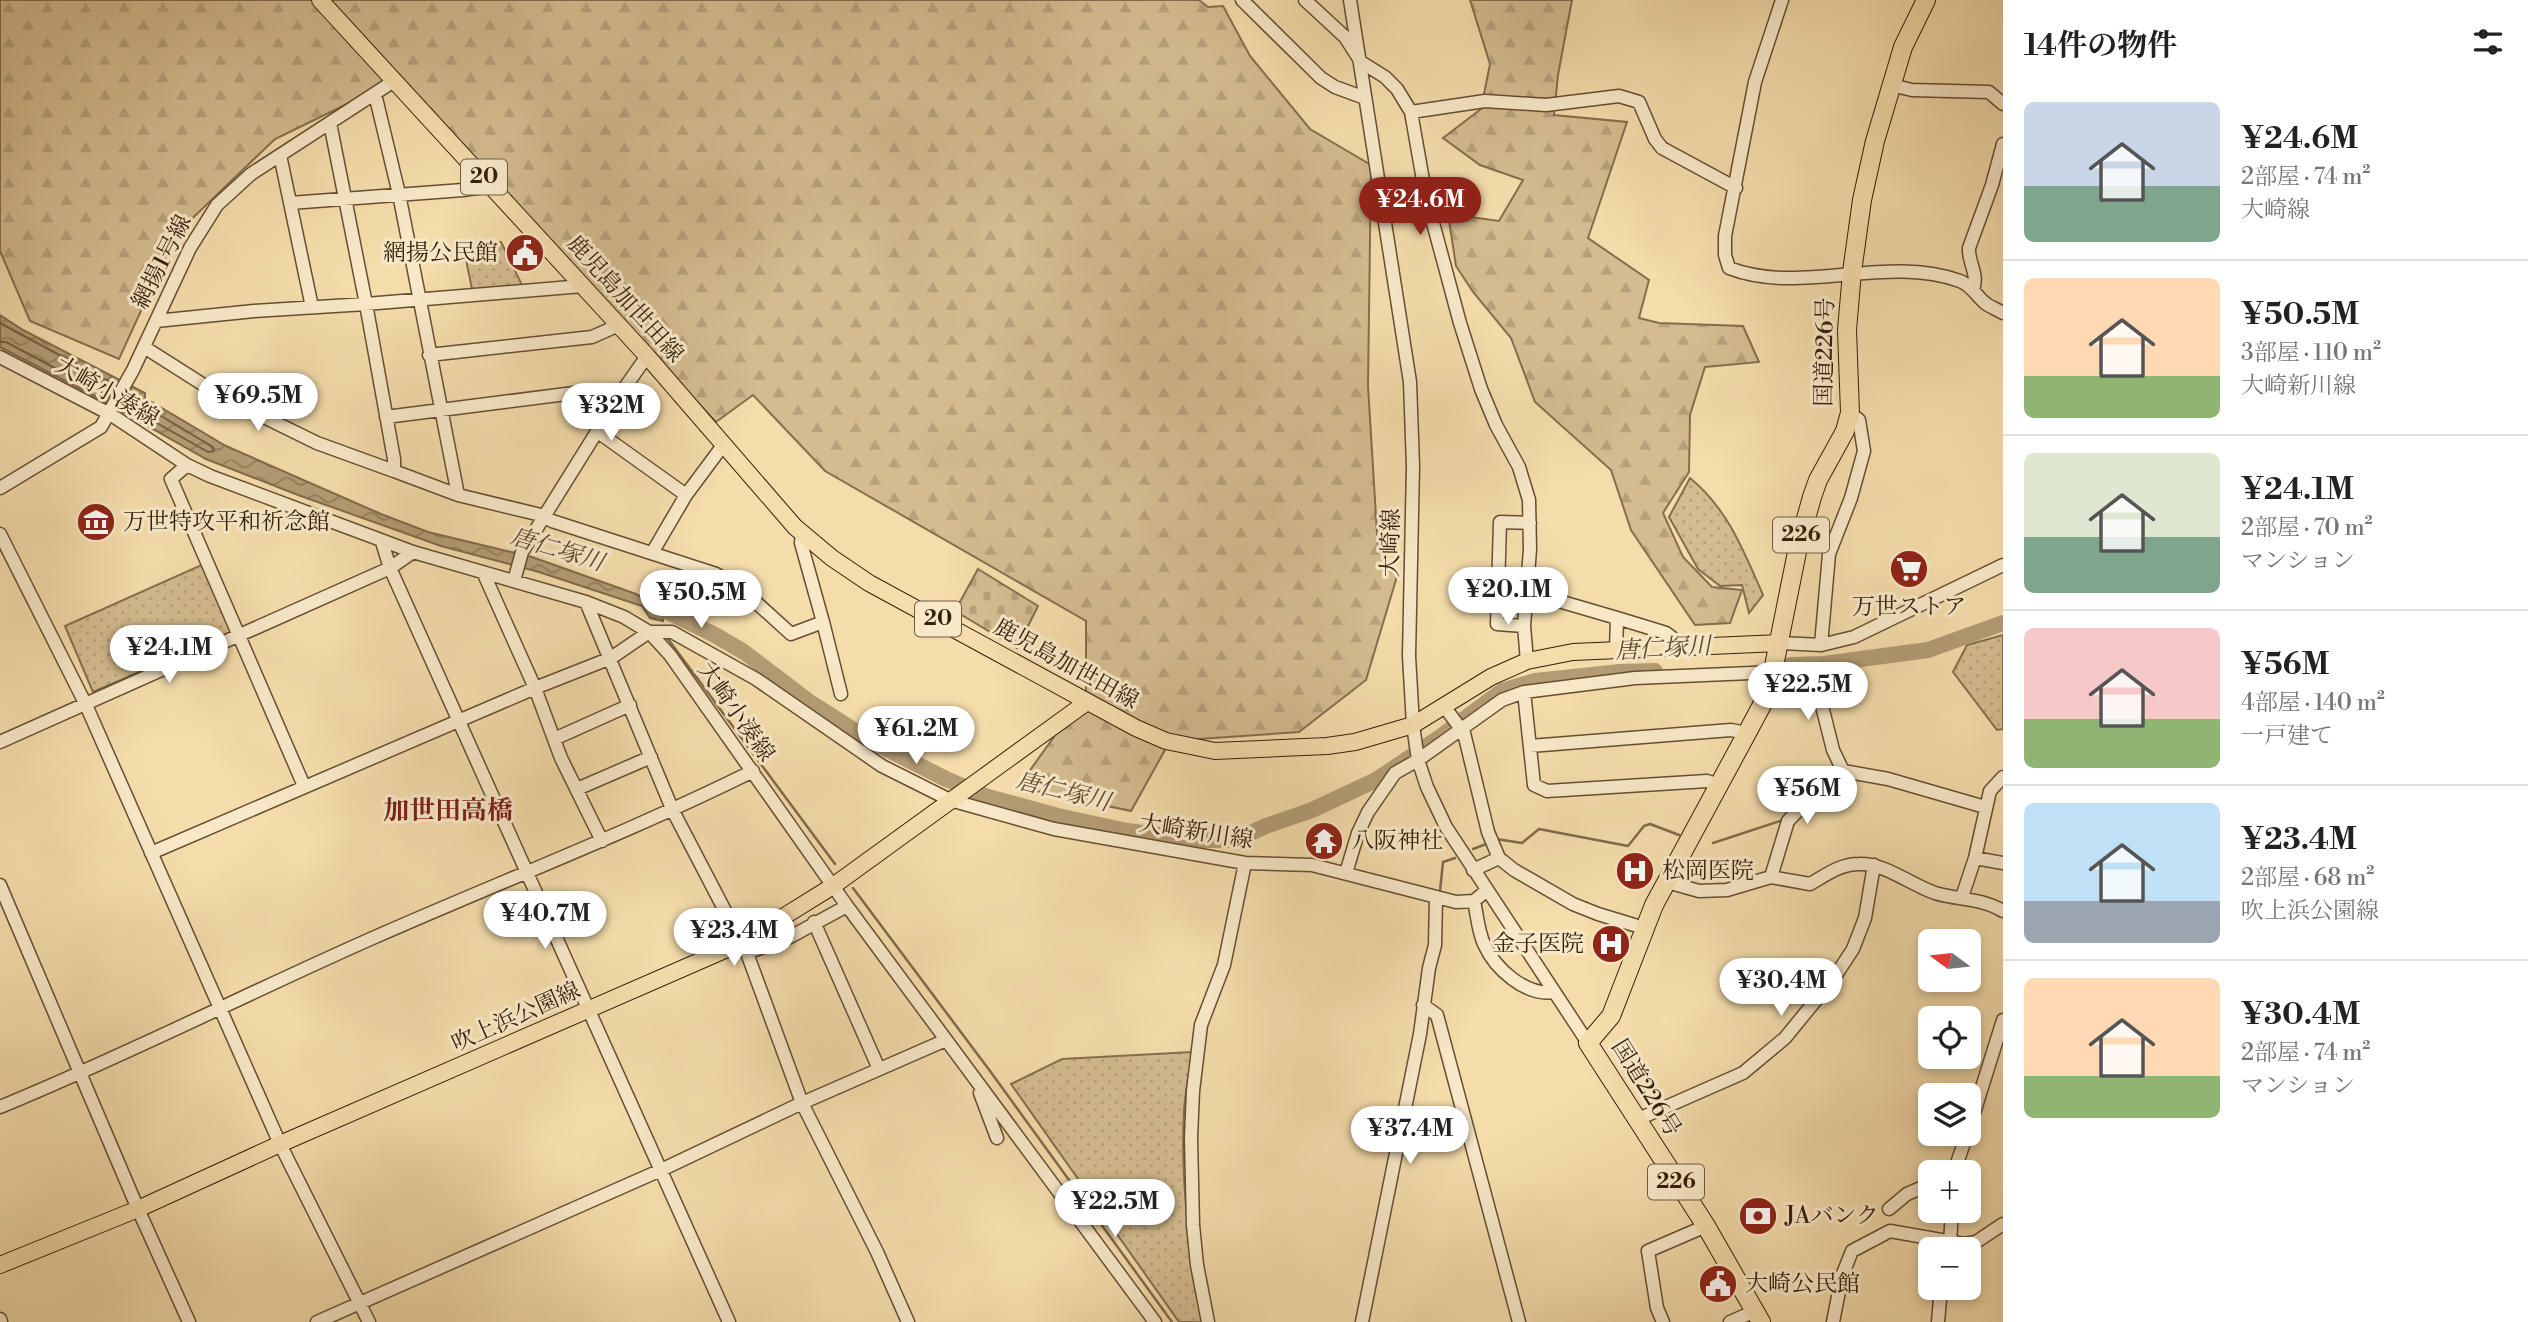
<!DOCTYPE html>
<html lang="ja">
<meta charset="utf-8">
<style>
:root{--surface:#fff;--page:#f6f6f6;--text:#222;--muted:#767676;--line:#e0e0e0;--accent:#8f2418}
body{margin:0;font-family:"Libre Bodoni","Noto Serif JP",serif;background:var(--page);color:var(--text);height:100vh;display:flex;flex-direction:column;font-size:26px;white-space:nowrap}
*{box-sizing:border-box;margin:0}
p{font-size:23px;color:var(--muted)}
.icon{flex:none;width:38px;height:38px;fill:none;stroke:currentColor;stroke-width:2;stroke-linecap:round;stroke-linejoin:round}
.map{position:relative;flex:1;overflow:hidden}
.panel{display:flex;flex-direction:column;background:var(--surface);width:525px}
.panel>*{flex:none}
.needle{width:46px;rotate:285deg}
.controls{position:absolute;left:1918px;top:929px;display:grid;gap:14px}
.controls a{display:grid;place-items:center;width:63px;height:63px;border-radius:10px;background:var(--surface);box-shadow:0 4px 10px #0003;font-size:35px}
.price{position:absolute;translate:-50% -60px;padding:0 16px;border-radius:24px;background:#fff;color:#222;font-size:23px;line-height:46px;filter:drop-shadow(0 2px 4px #0008)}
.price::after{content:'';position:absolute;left:50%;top:42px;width:21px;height:16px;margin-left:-10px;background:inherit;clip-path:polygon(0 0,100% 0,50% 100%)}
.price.selected{background:var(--accent);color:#fff}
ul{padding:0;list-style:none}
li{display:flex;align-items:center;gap:21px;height:175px;padding:0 21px}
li+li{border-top:2px solid var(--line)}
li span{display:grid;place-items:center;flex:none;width:196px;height:140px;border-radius:10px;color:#555}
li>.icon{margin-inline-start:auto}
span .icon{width:84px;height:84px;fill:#fffc;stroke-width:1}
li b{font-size:30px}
h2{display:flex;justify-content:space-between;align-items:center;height:84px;padding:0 21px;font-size:30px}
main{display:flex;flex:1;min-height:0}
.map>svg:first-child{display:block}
.green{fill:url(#green-dots);stroke:#846e4d;stroke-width:2}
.forest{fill:url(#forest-firs);stroke:#846e4d;stroke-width:2}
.cemetery{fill:url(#cemetery-stones);stroke:#846e4d;stroke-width:2}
.water{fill:url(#water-waves);stroke:#816a4a;stroke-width:2}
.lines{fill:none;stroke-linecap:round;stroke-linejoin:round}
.shore{stroke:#745e3f;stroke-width:2}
.stream{stroke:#816a4a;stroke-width:2.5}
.river{stroke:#b39c74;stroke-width:16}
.minor-casing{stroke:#654e32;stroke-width:15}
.major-casing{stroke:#351f0a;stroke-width:18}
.highway-casing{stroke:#351f0a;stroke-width:20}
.minor{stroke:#f8e8c8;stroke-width:12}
.major{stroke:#f4dcab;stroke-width:16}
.highway{stroke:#f4dcab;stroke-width:18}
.labels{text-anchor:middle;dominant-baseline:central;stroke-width:6;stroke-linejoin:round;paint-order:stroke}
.shield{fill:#f8e8c8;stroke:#705b43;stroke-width:2}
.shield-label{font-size:21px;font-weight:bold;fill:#351f0a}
.poi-label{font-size:23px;fill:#351f0a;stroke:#f8e8c8;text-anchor:start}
.street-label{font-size:23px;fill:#351f0a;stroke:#f8e8c8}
.water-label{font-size:24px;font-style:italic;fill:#614b2f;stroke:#f8e8c8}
.quarter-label{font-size:26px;font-weight:bold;fill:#7a1f14;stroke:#f8e8c8}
</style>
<main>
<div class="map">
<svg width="2003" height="1322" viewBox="0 0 2003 1322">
<defs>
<pattern id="green-dots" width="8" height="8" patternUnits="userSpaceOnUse" patternTransform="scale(1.75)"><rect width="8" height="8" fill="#d4bc90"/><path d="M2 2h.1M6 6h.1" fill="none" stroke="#b7a17b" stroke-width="1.8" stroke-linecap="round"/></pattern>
<pattern id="forest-firs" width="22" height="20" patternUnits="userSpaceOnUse" patternTransform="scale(1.75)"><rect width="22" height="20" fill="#d4bc90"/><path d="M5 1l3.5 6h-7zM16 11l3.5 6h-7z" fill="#b7a17b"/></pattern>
<pattern id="cemetery-stones" width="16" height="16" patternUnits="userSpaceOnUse" patternTransform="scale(1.75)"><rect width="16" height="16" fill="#d4bc90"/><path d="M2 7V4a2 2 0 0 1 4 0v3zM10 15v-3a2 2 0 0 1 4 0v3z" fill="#b7a17b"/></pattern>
<pattern id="water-waves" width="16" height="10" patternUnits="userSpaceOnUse" patternTransform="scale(1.75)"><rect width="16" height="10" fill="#b39c74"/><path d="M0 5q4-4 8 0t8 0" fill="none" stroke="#927f5d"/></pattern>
</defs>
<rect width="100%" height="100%" fill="#f4dcab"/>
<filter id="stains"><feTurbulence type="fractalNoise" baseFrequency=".00286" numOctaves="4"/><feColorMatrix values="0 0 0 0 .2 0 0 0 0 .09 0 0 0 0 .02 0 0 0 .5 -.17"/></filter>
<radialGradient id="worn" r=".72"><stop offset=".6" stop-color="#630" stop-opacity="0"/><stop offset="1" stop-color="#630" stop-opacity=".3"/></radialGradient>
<!-- green -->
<path class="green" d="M501,242L523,287L472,289L463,245Z
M1690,478C1728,509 1744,552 1763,595L1749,613L1742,585L1720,586L1698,569L1669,517Z
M206,563L234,631L93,692L65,626Z
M2003,635V729L1997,730L1953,672L1967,645Z
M1192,1052C1190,1071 1185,1091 1184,1111C1180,1182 1190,1252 1202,1322H1179L1011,1084L1062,1059Z"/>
<!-- forest -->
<path class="forest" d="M0,0H1199L1208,7L1223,6L1250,56L1310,129L1371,165L1368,386L1378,549L1398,573L1366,680L1299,732L1170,741L1131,811L1018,787L1086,692V621L825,471L753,395L716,422L394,81L275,139L176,234L119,359L30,321L0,251Z
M1470,0H1572L1558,75L1554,115L1627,122L1588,238L1649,280L1639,318L1659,323L1743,326L1759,362L1705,367L1690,415L1689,472L1663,513L1683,557L1712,587L1742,590L1730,623L1695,625L1631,530L1611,470L1535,402L1511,338L1473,292L1456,266L1448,214L1499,221L1523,180L1480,165L1443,138L1481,109L1490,64Z"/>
<!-- cemetery -->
<path class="cemetery" d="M978,569L1038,606L1017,648L955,611Z"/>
<!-- water -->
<path class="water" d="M0,315L23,330L145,393V398L226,446L381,514L428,532L532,557L636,594L678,617L663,616V621L650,618L642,606L539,572L441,546L298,495L206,459L98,398L0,347Z"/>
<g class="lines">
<!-- shore -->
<path class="shore" d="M0,323L115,385
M0,342H6L109,397
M123,404L208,452L214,451L213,447L141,404L137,396L129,392"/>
<!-- stream -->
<path class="stream" d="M668,639L835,864
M1496,839L1522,843L1539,829L1628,846L1644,826L1650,824L1679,835
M1713,843L1783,820
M1473,849L1489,843
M853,888L990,1071L1172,1322
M1440,891L1443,862L1455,858"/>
<!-- river -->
<path class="river" d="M660,608L715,635L744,652L811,703L871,741L946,779L988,797L1058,816L1127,831L1198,840H1227L1244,836L1266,826L1312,810L1376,780L1439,738L1502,691L1535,681L1620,672L1655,671
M1790,665L1824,664L1928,650L2003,623"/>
<!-- minor casing -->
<g class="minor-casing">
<path id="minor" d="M1242,0L1321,78L1335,87L1365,98
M1305,0L1345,37L1361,62L1385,77L1397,89L1411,112L1426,197L1460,323L1481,389L1496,425L1519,467L1529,500L1530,549L1524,626L1527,661
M1350,0L1410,382L1413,466L1409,656L1413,725L1418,760L1427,787L1446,827L1588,1043
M1782,0L1755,82L1725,236V255L1729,268C1801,296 1885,254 1960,281C1971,285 1976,295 1984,302C1989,307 1997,309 2003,313
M1891,85L1912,90L1989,92L2003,104
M375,94L399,194L458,495L545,516L552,521L716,574L738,586L791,634L823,622L801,543L802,533
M1411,112L1485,101L1546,105L1619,96L1639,102L1655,139L1662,148L1736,188
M330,123L366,304L394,459V471L458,495
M280,155L312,307
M290,203L463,190L483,187L488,181
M1973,289C1979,274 1968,263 1969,248L1992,185L2003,144
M156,321L254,311L366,304L583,286
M144,347L221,396L317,443L394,471
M429,355L592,337L619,325
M0,357L110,414L187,465L210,476L413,552L586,602L624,617L649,632L670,655L847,906L1155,1322
M386,417L574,393H621
M598,432L686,495
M187,465L171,479L304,786
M0,488L101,427L133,370L190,248L217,205L251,174L394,81
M0,534L86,705L280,1144L369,1322
M382,542L390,568L729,1322
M652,553L686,495L724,444
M483,572L535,688L561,758L602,841
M514,581L522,552L621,393L647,356
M1528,592L1617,618L1616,650
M586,602L673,811L747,953L802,1103L877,1252L908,1322
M1617,618L1666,633L1686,648
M823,622L841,694
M1524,626L1497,624L1500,522L1530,523
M1781,643L1821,645L1854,637L2003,565
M1821,645L1829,554L1851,498L1864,451L1859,420L1850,413
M1524,692L1534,785L1547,791L1707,781L1719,785
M1443,705L1464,733L1488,832L1499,858L1514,870L1573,904L1598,914L1644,928
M554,739L630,705
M0,742L390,568L413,552
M1530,746L1731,730L1747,733
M577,789L651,757
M151,853L535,688L611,658L649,632H672L756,679L882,766L950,800L1054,829L1245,863L1312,865L1456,902L1474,901L1487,890
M1975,858L2003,863
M1473,870L1499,858
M1346,873L1358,833L1368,812L1395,773L1418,760L1502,700L1524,692L1635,678L1796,671L1812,680L1818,690L1833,750L1843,771
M1771,877L1788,821L1829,778L1843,771L1888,779L1985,807
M1667,882L1699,891L1727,890L1771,877L1810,884C1826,875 1840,864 1859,864C1885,863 1911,885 1935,893C1958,900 1982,898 2003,911
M0,885L138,1209L189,1322
M1962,897L1975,858L1990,791L2003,777
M1474,901C1477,914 1478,931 1484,944C1495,969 1526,996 1553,992
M814,922L879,1069
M747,953L790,937L847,906
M1423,1005L1437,1015L1519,1322
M980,1093L997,1138
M0,1107C127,1055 250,992 375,937C502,881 630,832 753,771
M1636,1120L1743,1073L1785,1038L1834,978L1853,949L1865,918L1874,865
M1969,1129L2003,1020
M1954,1172L1967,1134
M1889,1209L1907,1194L1930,1184
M1947,1247L1950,1243L1952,1211
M0,1319L1,1322
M317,1322L661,1170L802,1103L946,1040
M1208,1322L1197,1265L1193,1225L1191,1138L1193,1091L1201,1025L1224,965L1245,863
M1362,1322L1420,1034L1429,968L1435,945L1436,898
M1663,1322L1657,1308L1648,1251L1706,1226
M1730,1322L1755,1311
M1833,1322L1842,1276L1852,1251L1890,1231L1964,1244L1976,1242L2003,1224
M1938,1322L1941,1288"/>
</g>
<!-- major casing -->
<g class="major-casing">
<path id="major" d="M320,0L647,356L795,527L832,558L869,583L1136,728L1166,741L1215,751L1327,746L1355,742L1413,725L1491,677L1527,661L1573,652L1781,643
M0,1265L138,1209L280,1144L741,943L833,886L1087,702"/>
</g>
<!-- highway casing -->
<g class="highway-casing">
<path id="highway" d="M1761,1322L1706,1226L1588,1043L1611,1016L1654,905L1747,733L1763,703L1773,671L1798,547L1812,497L1818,480L1845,431L1850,413L1847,330L1852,272L1862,200L1875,141L1903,47L1926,0"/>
</g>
<!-- minor -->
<use href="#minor" class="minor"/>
<!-- major -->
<use href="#major" class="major"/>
<!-- highway -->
<use href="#highway" class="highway"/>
</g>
<!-- icons -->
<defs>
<g id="civic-disc" transform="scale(2.0125)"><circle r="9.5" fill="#8f2418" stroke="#f8e8c8"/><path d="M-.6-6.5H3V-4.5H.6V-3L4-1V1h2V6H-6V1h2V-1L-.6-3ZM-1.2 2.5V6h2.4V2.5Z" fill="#fff"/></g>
<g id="museum-disc" transform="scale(2.0125)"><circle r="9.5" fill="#8f2418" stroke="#f8e8c8"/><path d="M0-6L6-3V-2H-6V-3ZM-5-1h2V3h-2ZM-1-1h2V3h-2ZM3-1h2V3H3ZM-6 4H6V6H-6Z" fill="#fff"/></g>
<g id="supermarket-disc" transform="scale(2.0125)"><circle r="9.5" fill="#8f2418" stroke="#f8e8c8"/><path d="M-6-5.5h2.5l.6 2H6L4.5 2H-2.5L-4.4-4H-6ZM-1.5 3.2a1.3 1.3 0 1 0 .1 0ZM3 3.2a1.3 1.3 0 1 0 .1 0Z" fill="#fff"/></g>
<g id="temple-disc" transform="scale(2.0125)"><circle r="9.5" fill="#8f2418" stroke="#f8e8c8"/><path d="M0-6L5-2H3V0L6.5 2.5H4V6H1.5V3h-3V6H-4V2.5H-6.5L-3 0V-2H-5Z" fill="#fff"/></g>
<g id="hospital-disc" transform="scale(2.0125)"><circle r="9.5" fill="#8f2418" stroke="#f8e8c8"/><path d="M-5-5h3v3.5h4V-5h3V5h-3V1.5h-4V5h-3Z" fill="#fff"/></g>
<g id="bank-disc" transform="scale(2.0125)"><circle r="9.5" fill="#8f2418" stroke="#f8e8c8"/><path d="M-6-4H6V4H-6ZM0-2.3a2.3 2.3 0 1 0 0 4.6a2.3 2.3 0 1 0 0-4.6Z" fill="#fff"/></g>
</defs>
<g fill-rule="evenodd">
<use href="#civic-disc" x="525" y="253"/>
<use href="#museum-disc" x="96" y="522"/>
<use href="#supermarket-disc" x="1909" y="569"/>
<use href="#temple-disc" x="1324" y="841"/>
<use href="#hospital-disc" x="1635" y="871"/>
<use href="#hospital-disc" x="1611" y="944"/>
<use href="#bank-disc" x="1758" y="1216"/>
<use href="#civic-disc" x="1718" y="1284"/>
</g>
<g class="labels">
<!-- shield labels -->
<g class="shield">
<rect x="461" y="159.5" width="46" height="35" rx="5"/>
<rect x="1773" y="517.5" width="56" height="35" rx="5"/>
<rect x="915" y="601.5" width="46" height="35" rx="5"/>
<rect x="1648" y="1164.5" width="56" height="35" rx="5"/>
</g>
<g class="shield-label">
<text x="484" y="177">20</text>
<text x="1801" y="535">226</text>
<text x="938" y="619">20</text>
<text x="1676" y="1182">226</text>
</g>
<!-- poi labels -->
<g class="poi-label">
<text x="498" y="253" text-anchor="end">網揚公民館</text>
<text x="123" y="522">万世特攻平和祈念館</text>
<text x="1909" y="607" text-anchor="middle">万世ストア</text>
<text x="1351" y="841">八阪神社</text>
<text x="1662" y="871">松岡医院</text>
<text x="1584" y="944" text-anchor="end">金子医院</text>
<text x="1785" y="1216">JAバンク</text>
<text x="1745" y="1284">大崎公民館</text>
</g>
<!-- street labels -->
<g class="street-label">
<text transform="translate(162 262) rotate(-63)">網揚1号線</text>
<text transform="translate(625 299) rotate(48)">鹿児島加世田線</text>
<text transform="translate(1825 352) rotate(-89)">国道226号</text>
<text transform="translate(107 392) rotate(30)">大崎小湊線</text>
<text transform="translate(1391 543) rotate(-89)">大崎線</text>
<text transform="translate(1066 664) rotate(29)">鹿児島加世田線</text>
<text transform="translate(736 712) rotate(55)">大崎小湊線</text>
<text transform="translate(1196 832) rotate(9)">大崎新川線</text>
<text transform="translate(516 1017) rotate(-24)">吹上浜公園線</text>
<text transform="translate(1646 1088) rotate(58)">国道226号</text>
</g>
<!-- water labels -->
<g class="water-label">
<text transform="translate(557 550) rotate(17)">唐仁塚川</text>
<text transform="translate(1663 649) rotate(-3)">唐仁塚川</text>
<text transform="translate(1063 792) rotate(14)">唐仁塚川</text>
</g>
<!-- quarter labels -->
<g class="quarter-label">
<text x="448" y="811">加世田高橋</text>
</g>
</g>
<rect width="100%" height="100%" filter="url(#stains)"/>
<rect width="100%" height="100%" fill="url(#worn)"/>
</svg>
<div class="controls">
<a><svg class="needle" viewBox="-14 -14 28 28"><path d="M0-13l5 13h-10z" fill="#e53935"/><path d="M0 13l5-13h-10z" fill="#767676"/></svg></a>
<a><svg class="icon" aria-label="locate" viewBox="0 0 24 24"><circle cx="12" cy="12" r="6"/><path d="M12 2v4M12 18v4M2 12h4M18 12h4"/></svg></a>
<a><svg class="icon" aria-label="layers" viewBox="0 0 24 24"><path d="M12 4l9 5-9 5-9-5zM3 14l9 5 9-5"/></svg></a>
<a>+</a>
<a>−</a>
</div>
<b class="price selected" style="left:1420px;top:237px">¥24.6M</b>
<b class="price" style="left:258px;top:433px">¥69.5M</b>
<b class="price" style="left:611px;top:443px">¥32M</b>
<b class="price" style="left:1508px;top:627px">¥20.1M</b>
<b class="price" style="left:701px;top:630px">¥50.5M</b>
<b class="price" style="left:169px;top:685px">¥24.1M</b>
<b class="price" style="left:1808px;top:722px">¥22.5M</b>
<b class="price" style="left:916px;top:766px">¥61.2M</b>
<b class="price" style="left:1807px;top:826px">¥56M</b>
<b class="price" style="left:545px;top:951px">¥40.7M</b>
<b class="price" style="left:734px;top:968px">¥23.4M</b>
<b class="price" style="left:1781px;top:1018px">¥30.4M</b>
<b class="price" style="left:1410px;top:1166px">¥37.4M</b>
<b class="price" style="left:1115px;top:1239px">¥22.5M</b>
</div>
<section class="panel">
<h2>14件の物件<svg class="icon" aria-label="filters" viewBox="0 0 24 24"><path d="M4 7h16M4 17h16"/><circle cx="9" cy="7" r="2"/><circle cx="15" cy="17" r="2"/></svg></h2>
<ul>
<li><span style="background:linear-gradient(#c9d6e8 60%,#7fa58c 0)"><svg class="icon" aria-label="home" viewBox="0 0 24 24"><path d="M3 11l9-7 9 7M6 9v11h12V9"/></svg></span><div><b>¥24.6M</b><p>2部屋 · 74 m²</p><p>大崎線</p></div></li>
<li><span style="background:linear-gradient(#ffd9b3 70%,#8fb573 0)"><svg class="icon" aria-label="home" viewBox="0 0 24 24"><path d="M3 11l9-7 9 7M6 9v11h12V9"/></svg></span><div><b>¥50.5M</b><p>3部屋 · 110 m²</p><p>大崎新川線</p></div></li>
<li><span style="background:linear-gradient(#dfe7d0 60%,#7fa58c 0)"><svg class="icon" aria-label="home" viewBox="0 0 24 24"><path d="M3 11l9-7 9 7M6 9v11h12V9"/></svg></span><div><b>¥24.1M</b><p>2部屋 · 70 m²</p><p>マンション</p></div></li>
<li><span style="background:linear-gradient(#f6c9c9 65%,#8fb573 0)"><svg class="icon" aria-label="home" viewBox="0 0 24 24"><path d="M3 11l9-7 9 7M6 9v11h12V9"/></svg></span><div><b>¥56M</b><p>4部屋 · 140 m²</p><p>一戸建て</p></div></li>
<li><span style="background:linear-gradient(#bfe0f5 70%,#9aa5b1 0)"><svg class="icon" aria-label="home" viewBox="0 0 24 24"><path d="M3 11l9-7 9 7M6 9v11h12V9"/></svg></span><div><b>¥23.4M</b><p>2部屋 · 68 m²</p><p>吹上浜公園線</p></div></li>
<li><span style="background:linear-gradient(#ffd9b3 70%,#8fb573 0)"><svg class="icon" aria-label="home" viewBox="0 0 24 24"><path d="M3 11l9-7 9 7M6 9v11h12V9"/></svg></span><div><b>¥30.4M</b><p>2部屋 · 74 m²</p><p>マンション</p></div></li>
</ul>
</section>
</main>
